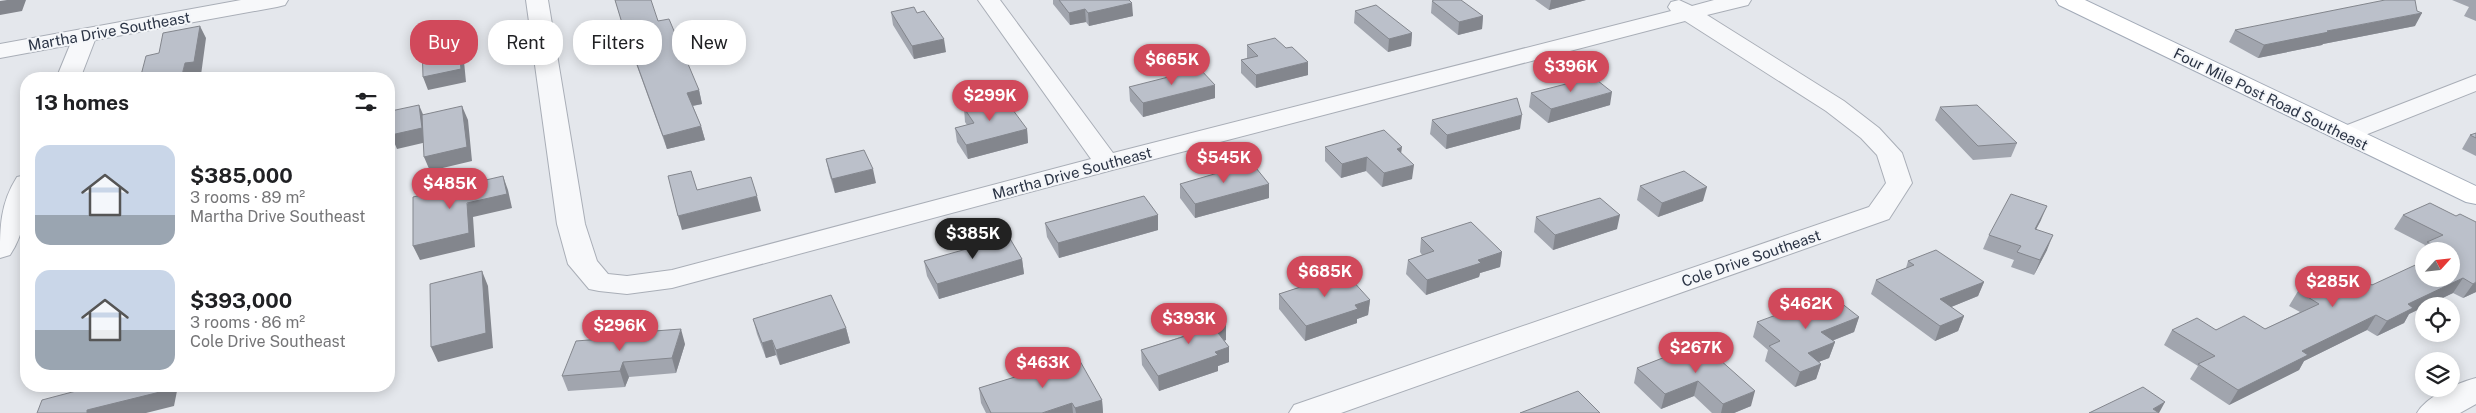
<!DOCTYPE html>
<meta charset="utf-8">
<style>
:root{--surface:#fff;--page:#f6f6f6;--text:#202124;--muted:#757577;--accent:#d1495b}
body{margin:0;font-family:"Public Sans",sans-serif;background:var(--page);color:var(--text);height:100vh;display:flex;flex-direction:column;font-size:19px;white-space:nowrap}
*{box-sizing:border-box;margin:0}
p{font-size:16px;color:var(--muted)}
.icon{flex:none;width:28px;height:28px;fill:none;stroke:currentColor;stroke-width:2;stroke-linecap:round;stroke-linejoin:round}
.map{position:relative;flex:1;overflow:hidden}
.side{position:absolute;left:20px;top:72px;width:375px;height:320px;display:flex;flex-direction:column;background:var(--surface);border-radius:20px;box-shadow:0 2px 12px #0003}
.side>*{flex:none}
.hud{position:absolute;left:410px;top:20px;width:475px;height:45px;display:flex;gap:10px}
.needle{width:32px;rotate:63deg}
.controls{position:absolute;left:2415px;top:242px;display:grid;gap:10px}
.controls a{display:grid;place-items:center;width:45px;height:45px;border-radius:50%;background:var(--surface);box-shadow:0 2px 12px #0003;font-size:25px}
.price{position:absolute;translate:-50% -42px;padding:0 11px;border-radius:18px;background:var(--accent);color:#fff;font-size:16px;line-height:32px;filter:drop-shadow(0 1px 2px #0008)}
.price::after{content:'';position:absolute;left:50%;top:30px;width:15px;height:11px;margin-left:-8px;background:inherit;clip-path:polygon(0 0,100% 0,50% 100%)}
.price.on{background:#222;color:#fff}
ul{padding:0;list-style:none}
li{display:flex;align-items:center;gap:15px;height:125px;padding:0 15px}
li span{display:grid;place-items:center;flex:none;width:140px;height:100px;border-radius:15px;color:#555}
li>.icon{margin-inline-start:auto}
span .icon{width:60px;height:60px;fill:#fffc;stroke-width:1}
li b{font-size:21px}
h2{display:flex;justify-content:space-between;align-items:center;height:60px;padding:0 15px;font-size:21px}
.tag{padding:0 18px;border-radius:20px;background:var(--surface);box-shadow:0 2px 12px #0003;font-size:18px;line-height:45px}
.tag.on{background:var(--accent);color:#fff}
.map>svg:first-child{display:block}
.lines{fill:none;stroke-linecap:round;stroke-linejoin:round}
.minor-casing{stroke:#a9aeb7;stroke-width:2}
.major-casing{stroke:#a3abb8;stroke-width:2}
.minor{fill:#f7f8fa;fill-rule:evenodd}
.major{fill:#fff;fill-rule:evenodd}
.wall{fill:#a1a5ae}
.shaded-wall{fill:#83868d}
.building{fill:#bbc0ca;stroke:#83868d}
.labels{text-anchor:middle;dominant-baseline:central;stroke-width:4;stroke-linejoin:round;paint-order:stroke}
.street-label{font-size:15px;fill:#2b3445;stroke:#f4f6f9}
</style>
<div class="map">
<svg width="2476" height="413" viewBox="0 0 2476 413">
<rect width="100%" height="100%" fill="#e4e7ec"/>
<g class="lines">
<!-- minor casing -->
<g class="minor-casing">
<path id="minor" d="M241,0H288L285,5L277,7L95,40L80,79H56L70,45L0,58V44Z
M526,0H548L585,224L597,261L608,274L627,276L672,270L1091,159L978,0H1000L1113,153L1671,11L1668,7L1671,2L1679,0L1692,6L1714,0H1751L1748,5L1707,15L1844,101L1879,128L1902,153L1912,183L1889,219L1341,413H1289L1294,405L1869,207L1886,183L1877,155L1861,138L1826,111L1685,21L1116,169L672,288L627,294L599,291L589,289L568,264L557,224Z
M2476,75V91L2355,139L2346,142L2337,139L2333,134L2337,129Z
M26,175C28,203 26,231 10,255L0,258C0,227 0,204 17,177Z
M2476,378V404L2460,413H2417C2427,396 2457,383 2476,378Z"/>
</g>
<!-- major casing -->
<g class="major-casing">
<path id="major" d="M2056,0H2085L2476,186V204L2466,202L2059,5Z"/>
</g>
<!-- minor -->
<use href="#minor" class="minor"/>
<!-- major -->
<use href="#major" class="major"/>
</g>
<!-- wall -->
<path class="wall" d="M615,0L658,21L699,90L702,104L693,106L701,126L705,140L667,149L626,36Z
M1053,0H1129L1133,16L1089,26L1086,22L1070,25L1053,4Z
M1535,0H1586L1549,10Z
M2452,0H2476V21L2464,16L2469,7Z
M1432,1L1483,16L1482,29L1458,35L1431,13Z
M1355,11L1412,33L1411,46L1388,52L1354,23Z
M891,12L917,13L946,52L914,59L893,25Z
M2415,26L2323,44L2322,45L2258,58L2229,42L2235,30Z
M1247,45L1308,75L1256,88L1241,73V60L1247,58Z
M1129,87L1215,98L1143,117L1130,101Z
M1531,93L1610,105L1548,123L1529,107Z
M1940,107L2017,143L2011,157L1973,160L1935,120Z
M964,108L1027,129L1028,143L968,159L957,142L955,128L967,125L965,122Z
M1432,120L1520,129L1446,149L1430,134Z
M2476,133V156L2462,149L2470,135Z
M1325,147L1401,153L1412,179L1382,187L1366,171L1341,178L1325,161Z
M826,159L876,183L835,193L829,173Z
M1180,184L1269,198L1195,218L1180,198Z
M1640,186L1703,201L1658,217L1637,200Z
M2403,215L2456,216L2476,292L2463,298L2453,293L2409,314L2404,323L2377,336L2367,330L2304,361L2299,370L2229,405L2190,379L2198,366L2164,345L2172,330L2265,329L2300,312L2289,306L2298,291L2344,284L2372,285L2451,251H2424V260L2418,257L2425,245L2394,229Z
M1536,217L1617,229L1553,250L1534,232Z
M2041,220L2036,229L2047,250L2034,275L2011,267L2014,260L1983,249L1989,235Z
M1045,223L1158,230L1059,258L1047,237Z
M1421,238L1502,252L1500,267L1480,273L1479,277L1426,295L1406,274L1408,260L1422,255L1420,252Z
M1022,259L1024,274L939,299L927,276L924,261Z
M1908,261L1984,282L1978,296L1951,307L1964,316L1958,331L1935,341L1871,294L1876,280L1906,268Z
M1313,278L1370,300L1368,315L1357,319V323L1305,341L1279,309V294L1312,283Z
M1859,317L1854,332L1832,341L1835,342L1829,358L1818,362L1821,364L1816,379L1795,387L1765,361L1768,350L1753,337L1757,322Z
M753,319L846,328L850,343L780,365L776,355L766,358L757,334Z
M1185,319L1226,340L1224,341L1229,347V362L1218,366V371L1159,391L1142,365L1141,350L1186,335V334Z
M1701,343L1751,406L1734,413H1712L1694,396L1661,409L1634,383L1637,368Z
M685,344L676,373L629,377L625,387L568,391L562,376Z
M1036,367L1102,400L1103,413H986L981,403L979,388L1037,370Z"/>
<!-- shaded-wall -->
<path class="shaded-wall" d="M7,0H26L22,11L0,15V1Z
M1551,0H1586L1549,10Z
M1132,3L1133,16L1089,26L1088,13Z
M1085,9L1086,22L1070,25L1069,13Z
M2422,13L2415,26L2323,44L2322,45L2258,58L2264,45L2327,31Z
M1483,16L1482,29L1458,35L1459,22Z
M200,26L206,38L201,75L191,77V79H181L185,63Z
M1412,33L1411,46L1388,52L1389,39Z
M458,38L463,51L466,82L428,90L423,77Z
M944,39L946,52L914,59L912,46Z
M1308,62V75L1256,88V75Z
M1215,85V98L1143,117V103Z
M699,90L702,104L691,106L687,93Z
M1612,92L1610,105L1548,123L1551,109Z
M419,105L425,119L427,142L397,149L391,135Z
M462,106L468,120L472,161L430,171L424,157Z
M1522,115L1520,129L1446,149L1447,135Z
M701,126L705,140L667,149L663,136Z
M1027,129L1028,143L968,159L966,145Z
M1402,147L1400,161L1397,149Z
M1367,157L1366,171L1341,178L1342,164Z
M1414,165L1412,179L1382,187L1384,173Z
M873,169L876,183L835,193L832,179Z
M503,176L508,190L512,208L473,217L475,247L420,260L413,246Z
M1269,184V198L1195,218V204Z
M1707,187L1703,201L1658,217L1662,203Z
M757,196L761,211L682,230L678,216Z
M2047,206L2041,220L2029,243L2035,229Z
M1158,215V230L1059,258L1058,243Z
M1620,215L1617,229L1553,250L1555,235Z
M2053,235L2047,250L2034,275L2040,260Z
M1502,252L1500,267L1480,273L1479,277L1426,295L1427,280L1478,260Z
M1022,259L1024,274L939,299L937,284Z
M482,271L488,286L493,348L438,362L431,347Z
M2463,278L2453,293L2409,314L2404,323L2377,336L2387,321L2408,304Z
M1984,282L1978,296L1934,314L1940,299Z
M2476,282V292L2463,298L2473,284Z
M1370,300L1368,315L1357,319V323L1305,341L1306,326L1355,305Z
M2376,315L2367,330L2304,361L2299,370L2229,405L2238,390L2302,351Z
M1964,316L1958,331L1935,341L1940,326Z
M1859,317L1854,332L1816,347L1821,332Z
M1226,325V340L1215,344V329Z
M846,328L850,343L780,365L776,350Z
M681,329L685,344L676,373L672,358Z
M772,340L776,355L766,358L762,343Z
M1835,342L1829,358L1803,368L1808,353Z
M1229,347V362L1218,366V371L1159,391L1158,376L1215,352Z
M623,362L629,377L625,387L620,371Z
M1821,364L1816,379L1795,387L1800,372Z
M1698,381L1694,396L1661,409L1665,394Z
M165,386H178L174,406L146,413H87V410Z
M1755,391L1751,406L1734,413H1721L1723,404Z
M1102,400L1103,413H1076L1075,408Z
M2165,402L2159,413L2153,409Z
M1072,403L1073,413H1042Z"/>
<!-- building -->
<path class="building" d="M615,0H651L658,21L669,19L699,90L687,93L701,126L663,136L622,23Z
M1059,0H1129L1132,3L1088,13L1085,9L1069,13Z
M1434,0H1461L1483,16L1459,22L1432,1Z
M2385,0H2415L2417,11L2422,13L2327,31L2329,32L2264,45L2235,30Z
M1376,5L1412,33L1389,39L1355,11Z
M914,7L917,13L924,11L944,39L912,46L891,12Z
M200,26L194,62L185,63L181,79H140L146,56L159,53L163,33Z
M458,38L461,69L423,77L422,45Z
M1275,38L1286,48L1292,47L1308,62L1256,75L1241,60L1258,56L1247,45Z
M1200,69L1215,85L1143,103L1129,87Z
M1593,77L1612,92L1551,109L1531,93Z
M1004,98L1027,129L966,145L955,128L974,123L964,108Z
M1517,98L1522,115L1447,135L1432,120Z
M419,105L422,128L391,135V111Z
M1977,105L2017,143L1978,146L1940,107Z
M462,106L467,147L424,157L422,115Z
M1384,130L1402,147L1397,149L1414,165L1384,173L1367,157L1342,164L1325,147Z
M2476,133V138L2470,135Z
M864,150L873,169L832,179L826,159Z
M1252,163L1269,184L1195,204L1180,184Z
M691,171L697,190L751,177L757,196L678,216L668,176Z
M1684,171L1707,187L1662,203L1640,186Z
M503,176L507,194L467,203L469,233L413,246V197Z
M2011,194L2047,206L2035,229L2053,235L2040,260L2017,252L2021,246L1989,235Z
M1144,196L1158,215L1058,243L1045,223Z
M1600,198L1620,215L1555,235L1536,217Z
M2430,203L2456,216L2460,214L2476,222V282L2473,284L2463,278L2408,304L2413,308L2387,321L2376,315L2302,351L2308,355L2238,390L2198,364L2215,356L2172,330L2197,318L2216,330L2244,316L2265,329L2319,304L2298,291L2331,276L2344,284L2358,277L2372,285L2424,261V279H2451V251H2445L2427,242L2443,235L2403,215Z
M1471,222L1502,252L1478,260L1481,263L1427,280L1408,260L1434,251L1421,238Z
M1009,237L1022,259L937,284L924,261Z
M1936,250L1984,282L1940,299L1964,316L1940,326L1876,280L1914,265L1908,261Z
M1342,269L1370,300L1355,305L1358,309L1306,326L1279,294L1316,282L1313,278Z
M482,271L486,333L431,347L430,284Z
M831,295L846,328L776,350L772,340L762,343L753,319Z
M1831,295L1859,317L1821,332L1835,342L1808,353L1821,364L1800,372L1769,346L1780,341L1757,322Z
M1214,310L1226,325L1215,329L1229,347L1215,352L1218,355L1158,376L1141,350L1195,333L1185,319Z
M681,329L672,358L623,362L620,371L562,376L576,341L627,337L628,333Z
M1701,343L1755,391L1723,404L1698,381L1665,394L1637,368Z
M1076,354L1102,400L1075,408L1072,403L1042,413H991L979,388L1038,370L1036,367Z
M95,386H165L164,391L87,410V413H37L42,400Z
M2143,387L2165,402L2153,409L2159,413H2089Z
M1578,391L1600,413H1520Z"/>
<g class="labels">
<!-- street labels -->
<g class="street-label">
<text transform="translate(109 31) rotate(-10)">Martha Drive Southeast</text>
<text transform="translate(2271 99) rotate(26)">Four Mile Post Road Southeast</text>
<text transform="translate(1072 173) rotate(-15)">Martha Drive Southeast</text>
<text transform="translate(1751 258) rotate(-19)">Cole Drive Southeast</text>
</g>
</g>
</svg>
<div class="controls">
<a><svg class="needle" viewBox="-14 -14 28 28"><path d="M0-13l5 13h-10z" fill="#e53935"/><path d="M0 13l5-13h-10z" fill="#757577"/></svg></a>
<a><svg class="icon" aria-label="locate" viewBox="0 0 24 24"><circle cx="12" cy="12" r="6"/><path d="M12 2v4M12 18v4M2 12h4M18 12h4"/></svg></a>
<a><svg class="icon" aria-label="layers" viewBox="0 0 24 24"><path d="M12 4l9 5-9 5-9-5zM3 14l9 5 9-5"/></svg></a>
</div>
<b class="price" style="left:1172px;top:86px">$665K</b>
<b class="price" style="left:1571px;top:93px">$396K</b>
<b class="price" style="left:990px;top:122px">$299K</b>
<b class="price" style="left:1224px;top:184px">$545K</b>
<b class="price" style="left:450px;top:210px">$485K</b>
<b class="price on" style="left:973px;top:260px">$385K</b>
<b class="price" style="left:1325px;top:298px">$685K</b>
<b class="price" style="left:2333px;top:308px">$285K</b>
<b class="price" style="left:1806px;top:330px">$462K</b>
<b class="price" style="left:1189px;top:345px">$393K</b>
<b class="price" style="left:620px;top:352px">$296K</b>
<b class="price" style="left:1696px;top:374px">$267K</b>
<b class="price" style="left:1043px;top:389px">$463K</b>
<div class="hud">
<a class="tag on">Buy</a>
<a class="tag">Rent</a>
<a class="tag">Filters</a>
<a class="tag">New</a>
</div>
<section class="side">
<h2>13 homes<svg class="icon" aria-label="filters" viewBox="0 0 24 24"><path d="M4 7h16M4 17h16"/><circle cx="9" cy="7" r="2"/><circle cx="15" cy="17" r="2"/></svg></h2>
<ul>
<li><span style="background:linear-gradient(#c9d6e8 70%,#9aa5b1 0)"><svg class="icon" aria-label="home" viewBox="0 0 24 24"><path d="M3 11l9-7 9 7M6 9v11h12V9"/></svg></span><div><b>$385,000</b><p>3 rooms · 89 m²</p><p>Martha Drive Southeast</p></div></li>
<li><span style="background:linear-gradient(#c9d6e8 60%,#9aa5b1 0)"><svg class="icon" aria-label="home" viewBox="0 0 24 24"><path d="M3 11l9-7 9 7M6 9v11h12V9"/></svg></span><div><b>$393,000</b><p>3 rooms · 86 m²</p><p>Cole Drive Southeast</p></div></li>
</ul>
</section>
</div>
